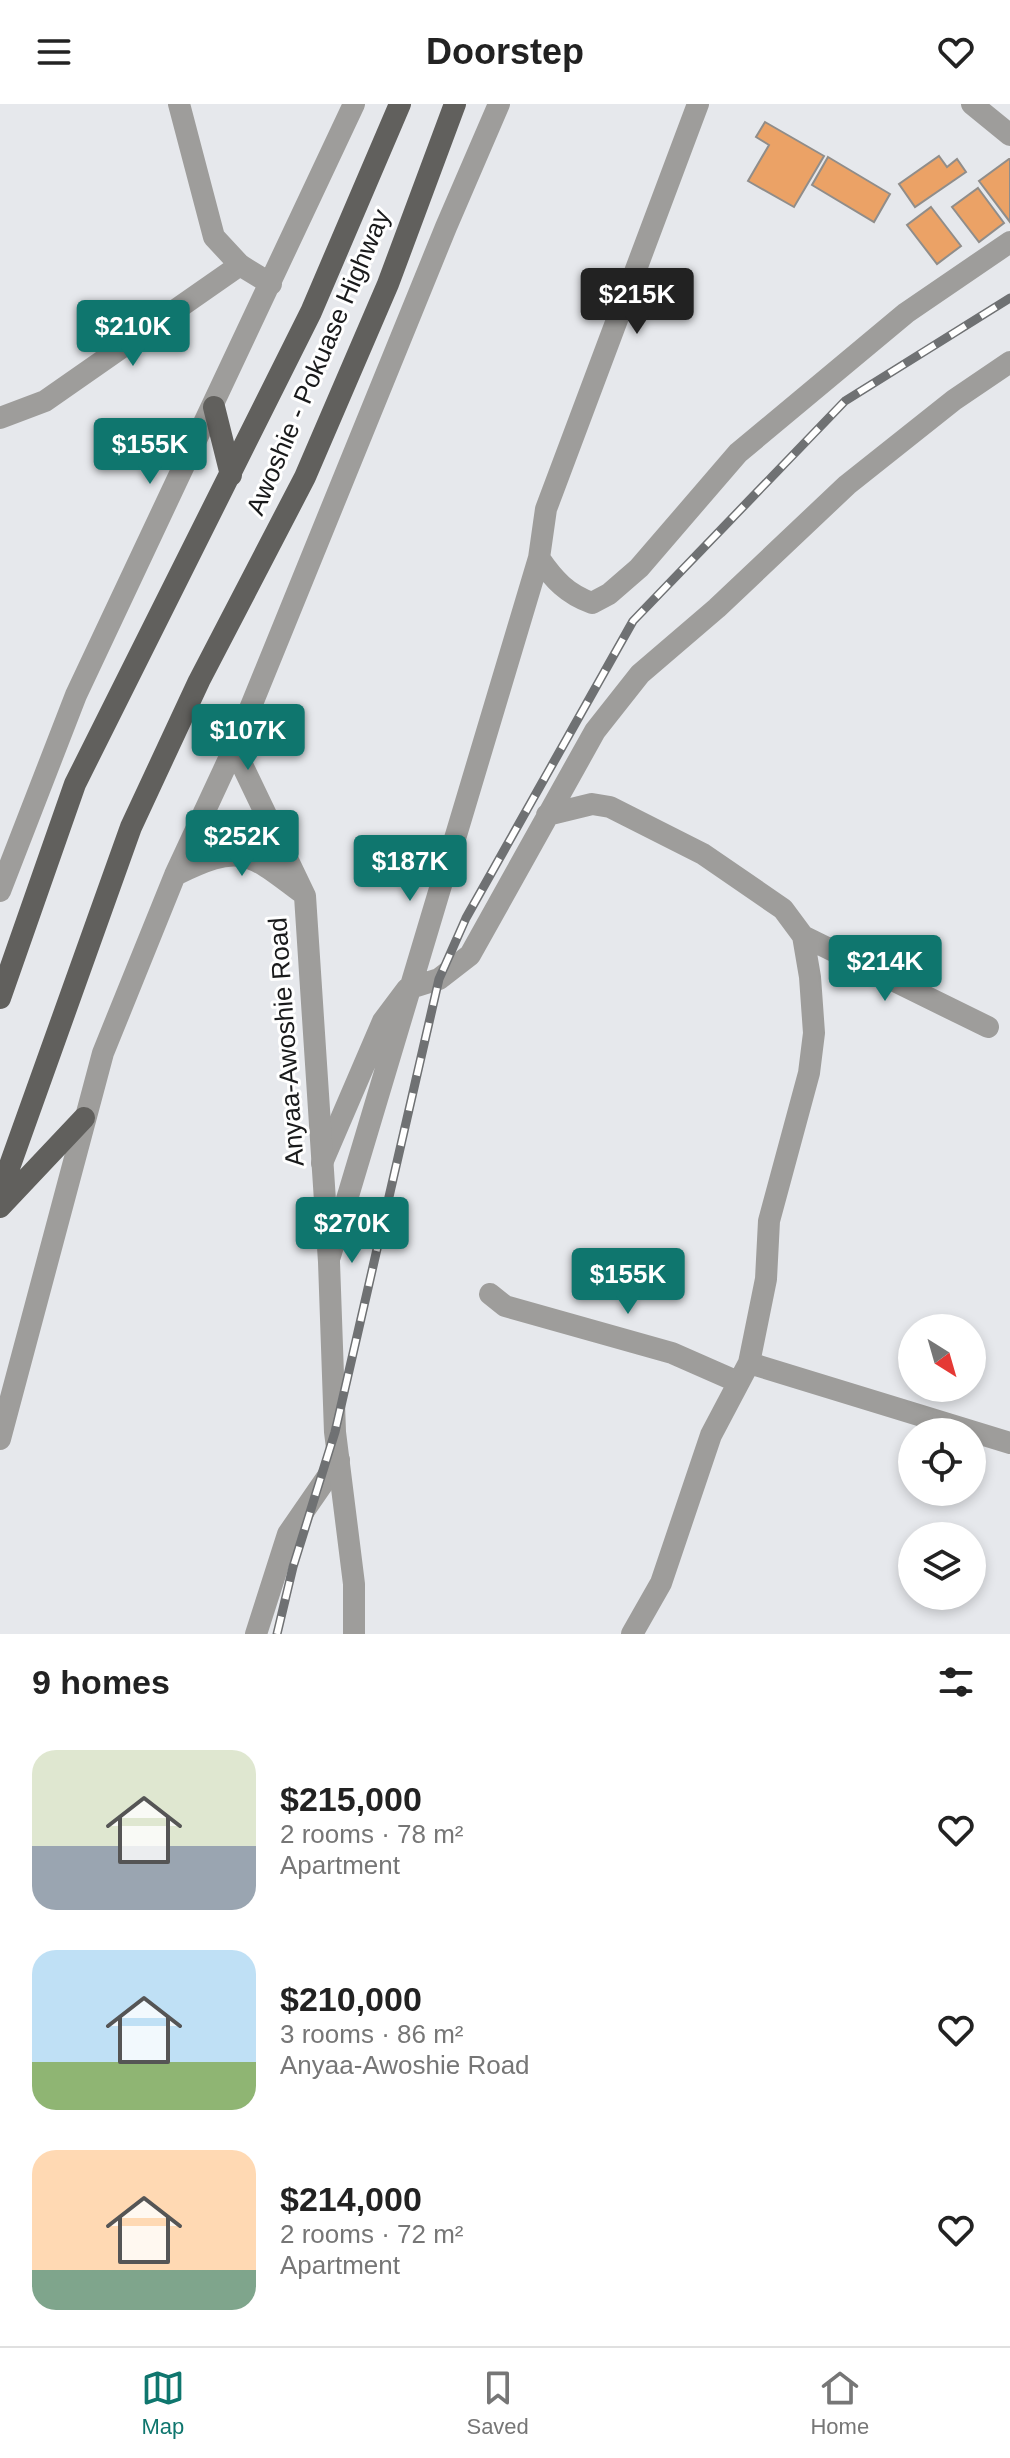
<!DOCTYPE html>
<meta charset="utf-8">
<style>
:root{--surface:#fff;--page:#f6f6f6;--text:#222;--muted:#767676;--line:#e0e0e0;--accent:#0f766e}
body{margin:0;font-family:Helvetica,sans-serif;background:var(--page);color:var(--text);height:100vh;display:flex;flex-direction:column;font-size:30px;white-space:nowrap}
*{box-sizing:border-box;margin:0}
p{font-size:26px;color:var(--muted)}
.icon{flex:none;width:44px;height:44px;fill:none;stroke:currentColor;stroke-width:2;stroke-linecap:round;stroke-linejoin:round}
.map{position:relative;height:1530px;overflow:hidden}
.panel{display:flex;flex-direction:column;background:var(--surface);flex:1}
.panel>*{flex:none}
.needle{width:52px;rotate:143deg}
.controls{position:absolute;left:898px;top:1210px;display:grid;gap:16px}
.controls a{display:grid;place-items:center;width:88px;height:88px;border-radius:50%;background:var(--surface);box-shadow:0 4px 12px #0003;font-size:40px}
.price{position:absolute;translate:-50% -68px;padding:0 18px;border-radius:8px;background:var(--accent);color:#fff;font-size:26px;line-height:52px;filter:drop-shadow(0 2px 4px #0008)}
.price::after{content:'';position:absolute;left:50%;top:48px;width:24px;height:18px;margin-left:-12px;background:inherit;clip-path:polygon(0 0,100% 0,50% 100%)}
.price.current{background:#222;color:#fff}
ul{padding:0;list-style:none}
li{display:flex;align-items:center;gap:24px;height:200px;padding:0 32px}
li span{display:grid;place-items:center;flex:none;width:224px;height:160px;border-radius:24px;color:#555}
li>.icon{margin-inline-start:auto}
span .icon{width:96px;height:96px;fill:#fffc;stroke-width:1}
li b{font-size:34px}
h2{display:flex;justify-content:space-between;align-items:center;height:96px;padding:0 32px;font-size:34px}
header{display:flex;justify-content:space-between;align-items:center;height:104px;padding:0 32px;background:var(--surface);font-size:36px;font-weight:700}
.dock{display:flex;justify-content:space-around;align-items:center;height:112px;border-top:2px solid var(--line);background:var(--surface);font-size:22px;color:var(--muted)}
.dock a{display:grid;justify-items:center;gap:4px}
.dock .current{color:var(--accent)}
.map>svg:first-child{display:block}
.building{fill:#eba266;stroke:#908d8a;stroke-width:2}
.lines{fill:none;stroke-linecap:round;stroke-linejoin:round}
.minor{stroke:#9e9d9b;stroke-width:22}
.tertiary{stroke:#9e9d9b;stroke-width:22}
.primary{stroke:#61605d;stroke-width:22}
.rail-casing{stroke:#6f7173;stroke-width:9}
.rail{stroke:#fff;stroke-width:6;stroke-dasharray:18;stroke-linecap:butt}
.labels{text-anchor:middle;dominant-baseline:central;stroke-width:6;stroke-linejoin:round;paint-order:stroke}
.street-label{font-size:26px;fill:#191a1b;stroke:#fff}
</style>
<header><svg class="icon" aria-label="menu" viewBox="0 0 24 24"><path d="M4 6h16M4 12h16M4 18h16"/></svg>Doorstep<svg class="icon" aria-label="heart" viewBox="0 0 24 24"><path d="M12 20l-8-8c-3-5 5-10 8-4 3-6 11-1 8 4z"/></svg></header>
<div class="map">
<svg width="1010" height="1530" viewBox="0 0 1010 1530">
<rect width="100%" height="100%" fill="#e6e8ec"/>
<!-- building -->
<path class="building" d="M765,18L824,52L794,103L748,77L769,41L756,33Z
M939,52L947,63L957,55L966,68L915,103L899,80Z
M828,53L890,90L874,118L812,81Z
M1009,55H1010V118L979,77Z
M978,84L1004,119L979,138L952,103Z
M931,103L961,142L937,160L907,121Z"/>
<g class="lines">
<!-- minor -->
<path class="minor" d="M972,0L1010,31
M0,314L45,297L240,161
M539,454C554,476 567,490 592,499L609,490L639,464L738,349L906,209L1010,138
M547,711L592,700L610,703L703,750L783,805L803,832L810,873L814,929L809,969L769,1117L766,1175L749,1259L711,1331L661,1479L632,1530
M803,832L988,923
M322,1059L383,917L407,885L439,875L470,851L595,627L640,570L717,504L847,381L954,296L1010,258
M330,1152L539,454L546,405L698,0
M490,1190L505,1202L672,1249L738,1278
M749,1259L1010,1339
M256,1530L288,1430L339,1356"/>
<!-- tertiary -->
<path class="tertiary" d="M179,0L214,133L240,161L271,180
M234,644L305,792L329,1158L335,1328L354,1480V1530
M175,771C239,740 246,746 301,788
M0,787L76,591L354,0
M0,1335L103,949L175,771L234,644L446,123L499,0"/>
<!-- primary -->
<path class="primary" d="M214,303L231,371
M0,894L75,680L311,208L400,0
M0,1089L131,723L199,577L305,373L388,180L455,0
M0,1103L84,1014"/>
<!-- rail casing -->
<g class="rail-casing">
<path id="rail" d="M277,1530L293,1463L335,1328L439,875L466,814L633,517L845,297L1010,194"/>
</g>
<!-- rail -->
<use href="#rail" class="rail"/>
</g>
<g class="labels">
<!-- street labels -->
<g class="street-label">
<text transform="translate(318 258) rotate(-67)">Awoshie - Pokuase Highway</text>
<text transform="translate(286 938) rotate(-94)">Anyaa-Awoshie Road</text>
</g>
</g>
</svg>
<div class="controls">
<a><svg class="needle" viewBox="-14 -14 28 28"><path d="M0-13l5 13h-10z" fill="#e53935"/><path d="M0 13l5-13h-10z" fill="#767676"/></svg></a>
<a><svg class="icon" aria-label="locate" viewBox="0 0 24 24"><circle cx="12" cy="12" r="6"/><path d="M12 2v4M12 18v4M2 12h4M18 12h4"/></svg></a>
<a><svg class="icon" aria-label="layers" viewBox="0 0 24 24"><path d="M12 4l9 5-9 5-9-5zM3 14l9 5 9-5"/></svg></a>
</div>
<b class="price current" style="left:637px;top:232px">$215K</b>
<b class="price" style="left:133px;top:264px">$210K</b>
<b class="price" style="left:150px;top:382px">$155K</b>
<b class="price" style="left:248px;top:668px">$107K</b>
<b class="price" style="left:242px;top:774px">$252K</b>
<b class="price" style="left:410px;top:799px">$187K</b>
<b class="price" style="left:885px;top:899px">$214K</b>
<b class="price" style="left:352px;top:1161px">$270K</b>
<b class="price" style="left:628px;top:1212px">$155K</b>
</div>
<section class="panel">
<h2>9 homes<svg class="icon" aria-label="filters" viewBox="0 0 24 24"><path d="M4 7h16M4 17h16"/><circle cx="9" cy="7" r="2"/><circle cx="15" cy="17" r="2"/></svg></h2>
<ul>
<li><span style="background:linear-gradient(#dfe7d0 60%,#9aa5b1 0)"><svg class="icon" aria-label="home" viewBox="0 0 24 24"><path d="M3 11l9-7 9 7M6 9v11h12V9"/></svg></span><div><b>$215,000</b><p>2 rooms · 78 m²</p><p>Apartment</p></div><svg class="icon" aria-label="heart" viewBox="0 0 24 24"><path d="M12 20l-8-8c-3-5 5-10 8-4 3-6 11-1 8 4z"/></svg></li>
<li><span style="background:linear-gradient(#bfe0f5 70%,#8fb573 0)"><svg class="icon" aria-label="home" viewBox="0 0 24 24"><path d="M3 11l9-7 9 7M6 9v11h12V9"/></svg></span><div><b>$210,000</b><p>3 rooms · 86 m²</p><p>Anyaa-Awoshie Road</p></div><svg class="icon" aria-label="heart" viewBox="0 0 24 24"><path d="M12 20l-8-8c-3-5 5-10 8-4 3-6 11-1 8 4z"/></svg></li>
<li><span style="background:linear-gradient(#ffd9b3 75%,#7fa58c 0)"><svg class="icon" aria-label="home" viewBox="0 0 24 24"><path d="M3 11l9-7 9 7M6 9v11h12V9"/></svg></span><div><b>$214,000</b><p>2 rooms · 72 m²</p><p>Apartment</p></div><svg class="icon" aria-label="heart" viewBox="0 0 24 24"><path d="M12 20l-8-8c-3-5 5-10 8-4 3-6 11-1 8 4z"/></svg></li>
</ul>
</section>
<nav class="dock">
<a class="current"><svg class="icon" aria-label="map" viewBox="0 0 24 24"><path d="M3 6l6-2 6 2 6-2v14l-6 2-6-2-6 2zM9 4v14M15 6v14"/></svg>Map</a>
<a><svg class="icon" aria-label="saved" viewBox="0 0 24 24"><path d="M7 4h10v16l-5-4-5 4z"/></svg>Saved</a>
<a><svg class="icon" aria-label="home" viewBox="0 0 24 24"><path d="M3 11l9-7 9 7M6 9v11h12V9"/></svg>Home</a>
</nav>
